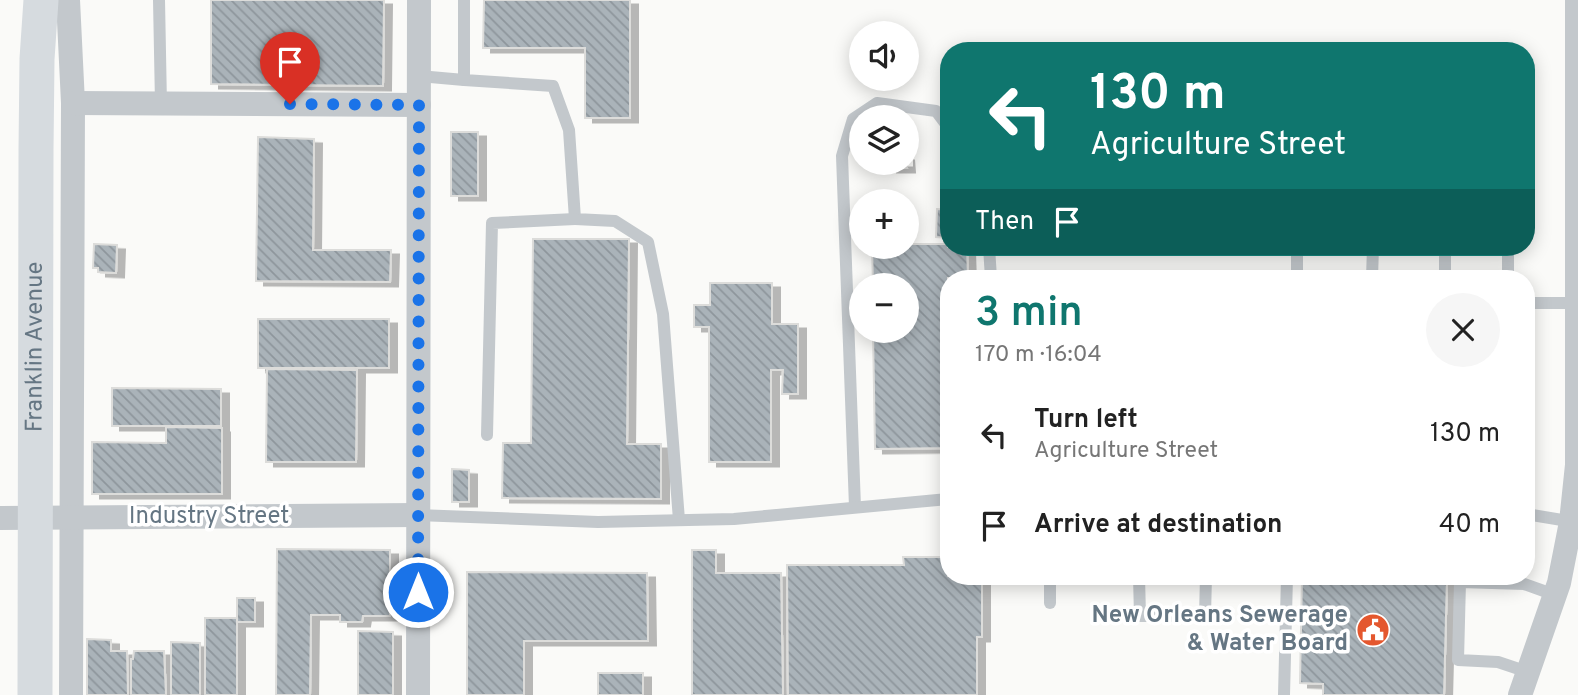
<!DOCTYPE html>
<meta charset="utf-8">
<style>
body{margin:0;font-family:Overpass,sans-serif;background:#f6f6f6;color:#222;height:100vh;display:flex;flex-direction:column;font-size:26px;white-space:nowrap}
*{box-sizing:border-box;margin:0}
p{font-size:23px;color:#767676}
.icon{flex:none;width:38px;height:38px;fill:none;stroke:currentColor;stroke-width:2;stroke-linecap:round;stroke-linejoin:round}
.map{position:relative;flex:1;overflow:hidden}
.panel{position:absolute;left:940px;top:270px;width:595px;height:315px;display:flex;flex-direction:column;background:#fff;border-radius:28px;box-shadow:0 4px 18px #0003}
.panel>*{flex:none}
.hud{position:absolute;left:940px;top:42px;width:595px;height:214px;border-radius:28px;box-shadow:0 4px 18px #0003;background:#0f766e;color:#fff;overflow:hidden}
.fabs{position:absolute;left:849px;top:21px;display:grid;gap:14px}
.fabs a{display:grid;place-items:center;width:70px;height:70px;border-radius:50%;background:#fff;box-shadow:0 4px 18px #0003;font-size:35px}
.pin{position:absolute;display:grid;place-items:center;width:60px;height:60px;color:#fff;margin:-72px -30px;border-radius:50% 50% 50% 0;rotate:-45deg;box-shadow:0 0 7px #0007}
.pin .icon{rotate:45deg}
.me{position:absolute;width:77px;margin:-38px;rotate:0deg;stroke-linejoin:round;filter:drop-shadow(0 0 5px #0008)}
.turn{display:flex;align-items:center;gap:24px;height:147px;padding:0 35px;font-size:32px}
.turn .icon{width:91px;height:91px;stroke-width:2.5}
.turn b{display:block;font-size:49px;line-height:60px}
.then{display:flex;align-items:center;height:66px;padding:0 35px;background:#0003;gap:14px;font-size:26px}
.round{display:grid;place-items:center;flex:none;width:74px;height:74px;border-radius:37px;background:#f6f6f6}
.overview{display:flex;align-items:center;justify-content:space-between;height:119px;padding:0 35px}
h1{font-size:42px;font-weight:600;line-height:52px;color:#0f766e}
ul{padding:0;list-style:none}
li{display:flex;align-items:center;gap:21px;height:91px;padding:0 35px}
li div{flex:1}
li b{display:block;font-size:26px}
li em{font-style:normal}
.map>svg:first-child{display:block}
</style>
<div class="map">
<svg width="1578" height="695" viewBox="0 0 1578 695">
<defs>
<pattern id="building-back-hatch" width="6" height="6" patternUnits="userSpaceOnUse" patternTransform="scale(1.75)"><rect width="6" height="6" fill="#aab3b9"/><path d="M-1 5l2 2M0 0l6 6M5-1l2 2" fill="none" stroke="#8e969c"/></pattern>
<filter id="shadow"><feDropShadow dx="8" dy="4.5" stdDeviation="0" flood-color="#0004"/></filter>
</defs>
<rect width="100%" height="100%" fill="#fafaf8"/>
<g fill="url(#building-back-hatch)" stroke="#dcdcda" stroke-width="2" filter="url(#shadow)">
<path d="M 211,0 L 384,0 L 383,86 L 211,84 Z"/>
<path d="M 484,0 L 630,0 L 630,118 L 585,118 L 585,48 L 483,48 Z"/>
<rect x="451" y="132" width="27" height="64"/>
<path d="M 258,137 L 314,139 L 313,250 L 391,250 L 390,282 L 256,281 Z"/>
<path d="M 906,155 L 907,168 L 889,168 L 889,163 L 906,163 Z"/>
<path d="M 937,209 L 948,210 L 948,238 L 936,237 Z"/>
<path d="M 533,239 L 629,239 L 627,444 L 661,444 L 661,499 L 502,498 L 503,443 L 531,443 Z"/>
<path d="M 94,244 L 117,245 L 116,273 L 98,272 L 98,268 L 93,268 Z"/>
<path d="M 906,244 L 948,244 L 948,247 L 967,247 L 968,278 L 948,278 L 948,448 L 875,449 L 873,331 L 906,331 L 906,285 L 873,285 L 872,247 L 906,247 Z"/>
<path d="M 710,283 L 772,283 L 772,324 L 798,324 L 798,394 L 782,394 L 783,370 L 771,370 L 771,462 L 709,462 L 709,327 L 694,327 L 694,305 L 710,305 Z"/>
<rect x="258" y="319" width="131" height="49"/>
<path d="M 267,369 L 357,370 L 356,462 L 266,462 Z"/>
<path d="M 112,388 L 221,389 L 221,426 L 112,426 Z"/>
<path d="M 166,427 L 222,428 L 222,494 L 92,494 L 92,442 L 166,443 Z"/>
<path d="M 452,469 L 469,470 L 469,502 L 452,502 Z"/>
<path d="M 277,549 L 390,550 L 390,616 L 363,616 L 362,622 L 340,622 L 340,615 L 311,615 L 310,695 L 276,695 Z"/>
<path d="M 692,550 L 716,550 L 716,573 L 781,573 L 783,695 L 692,695 Z"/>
<path d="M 903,557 L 948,557 L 948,576 L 982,576 L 982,637 L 977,637 L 977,695 L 788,695 L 787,565 L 904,565 Z"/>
<path d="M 467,572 L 647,573 L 648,641 L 524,641 L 524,695 L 467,695 Z"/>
<path d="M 1302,576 L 1447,576 L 1444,695 L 1323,695 L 1323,684 L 1300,683 Z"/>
<rect x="237" y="598" width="18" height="24"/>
<rect x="205" y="618" width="32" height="77"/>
<path d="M 358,631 L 393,632 L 393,695 L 358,695 Z"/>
<path d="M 87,639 L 111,640 L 111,651 L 127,651 L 128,695 L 87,695 Z"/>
<path d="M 171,642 L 200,643 L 200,695 L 171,695 Z"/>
<path d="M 134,651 L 164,651 L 166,695 L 131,695 L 131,659 L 133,659 Z"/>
<rect x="598" y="673" width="45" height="22"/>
</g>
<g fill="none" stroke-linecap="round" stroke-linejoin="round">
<g stroke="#c3c8cc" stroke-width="12">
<path d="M 159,0 L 161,104"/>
<path d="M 464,0 L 464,80 L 553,86 L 569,130 L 575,219 L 615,221 L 648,242 L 663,314 L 679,520"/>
<path d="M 419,76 L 464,80"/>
<path d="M 989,247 L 991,278"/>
<path d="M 1508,247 L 1508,278"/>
<path d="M 1297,278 L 1297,247"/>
<path d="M 1372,278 L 1373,247"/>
<path d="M 1445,278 L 1445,247"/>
<path d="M 1526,303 L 1577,303"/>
<path d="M 487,435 L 492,223 L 575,219"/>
<path d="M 855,507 L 842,156 L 853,119 L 877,103 L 936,111 L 948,127"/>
<path d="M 1526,514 L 1574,522"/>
<path d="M 417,515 L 598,522 L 734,519 L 948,499"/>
<path d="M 1050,576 L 1050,603"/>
<path d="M 1139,576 L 1140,616 L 1205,616 L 1206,576"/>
<path d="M 1528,672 L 1498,662 L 1458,660 L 1460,582 L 1524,584 L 1555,595"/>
<path d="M 1284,695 L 1287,576"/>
</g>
<g stroke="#c3c8cc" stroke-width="24">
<path d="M 68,0 L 73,103 L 71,695"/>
<path d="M 73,103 L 419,105"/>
<path d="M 0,518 L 417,515"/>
<path d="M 418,695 L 419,0"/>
<path d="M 1520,695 L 1559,583 L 1571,522 L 1577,465 L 1577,0"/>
</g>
<path stroke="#d6dbdf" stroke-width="35" id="s1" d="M 35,695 L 36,150 L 37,59 L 41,0"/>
</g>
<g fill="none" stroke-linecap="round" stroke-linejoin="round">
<path stroke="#1a73e8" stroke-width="12" stroke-dasharray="0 21.6" d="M 290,104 L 419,105 L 418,592"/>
</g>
<defs>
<symbol id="civic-disc" viewBox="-11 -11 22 22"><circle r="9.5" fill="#e4572e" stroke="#fff"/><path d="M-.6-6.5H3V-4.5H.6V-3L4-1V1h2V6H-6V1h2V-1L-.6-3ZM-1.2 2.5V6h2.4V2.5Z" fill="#fff"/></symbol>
</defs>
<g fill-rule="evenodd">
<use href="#civic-disc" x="1354" y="611" width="38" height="38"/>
</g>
<g text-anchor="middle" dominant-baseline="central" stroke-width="7" stroke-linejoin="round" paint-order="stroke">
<g font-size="24" fill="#657683" stroke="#fff">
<text stroke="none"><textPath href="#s1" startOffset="348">Franklin Avenue</textPath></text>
<text x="209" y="517">Industry Street</text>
</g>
<g font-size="24" font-weight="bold" fill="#657683" stroke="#fff" text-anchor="end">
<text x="1348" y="616">New Orleans Sewerage<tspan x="1348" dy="28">&amp; Water Board</tspan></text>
</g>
</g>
</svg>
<div class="fabs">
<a><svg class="icon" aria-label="sound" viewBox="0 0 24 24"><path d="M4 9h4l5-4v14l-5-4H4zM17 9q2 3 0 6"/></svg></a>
<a><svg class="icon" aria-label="layers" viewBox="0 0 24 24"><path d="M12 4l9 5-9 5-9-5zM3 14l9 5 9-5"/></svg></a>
<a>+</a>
<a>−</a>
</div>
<div class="pin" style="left:290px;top:104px;background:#d93025"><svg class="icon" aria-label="arrive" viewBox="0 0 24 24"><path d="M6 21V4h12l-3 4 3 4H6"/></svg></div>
<svg class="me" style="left:418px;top:592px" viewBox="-20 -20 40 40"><circle r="17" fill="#1a73e8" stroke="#fff" stroke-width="3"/><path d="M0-11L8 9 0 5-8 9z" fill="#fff"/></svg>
<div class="hud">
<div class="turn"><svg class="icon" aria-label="left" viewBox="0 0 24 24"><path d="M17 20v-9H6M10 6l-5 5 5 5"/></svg><div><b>130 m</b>Agriculture Street</div></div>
<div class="then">Then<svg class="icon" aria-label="arrive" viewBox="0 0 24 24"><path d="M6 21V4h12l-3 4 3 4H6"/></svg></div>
</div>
<section class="panel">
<div class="overview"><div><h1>3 min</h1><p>170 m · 16:04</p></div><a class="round"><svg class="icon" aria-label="close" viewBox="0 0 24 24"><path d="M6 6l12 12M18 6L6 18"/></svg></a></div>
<ul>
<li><svg class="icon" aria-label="left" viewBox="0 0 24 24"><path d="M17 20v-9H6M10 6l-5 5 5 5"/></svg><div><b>Turn left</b><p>Agriculture Street</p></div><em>130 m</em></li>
<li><svg class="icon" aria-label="arrive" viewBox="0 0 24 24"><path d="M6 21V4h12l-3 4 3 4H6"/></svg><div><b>Arrive at destination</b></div><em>40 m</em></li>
</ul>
</section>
</div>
